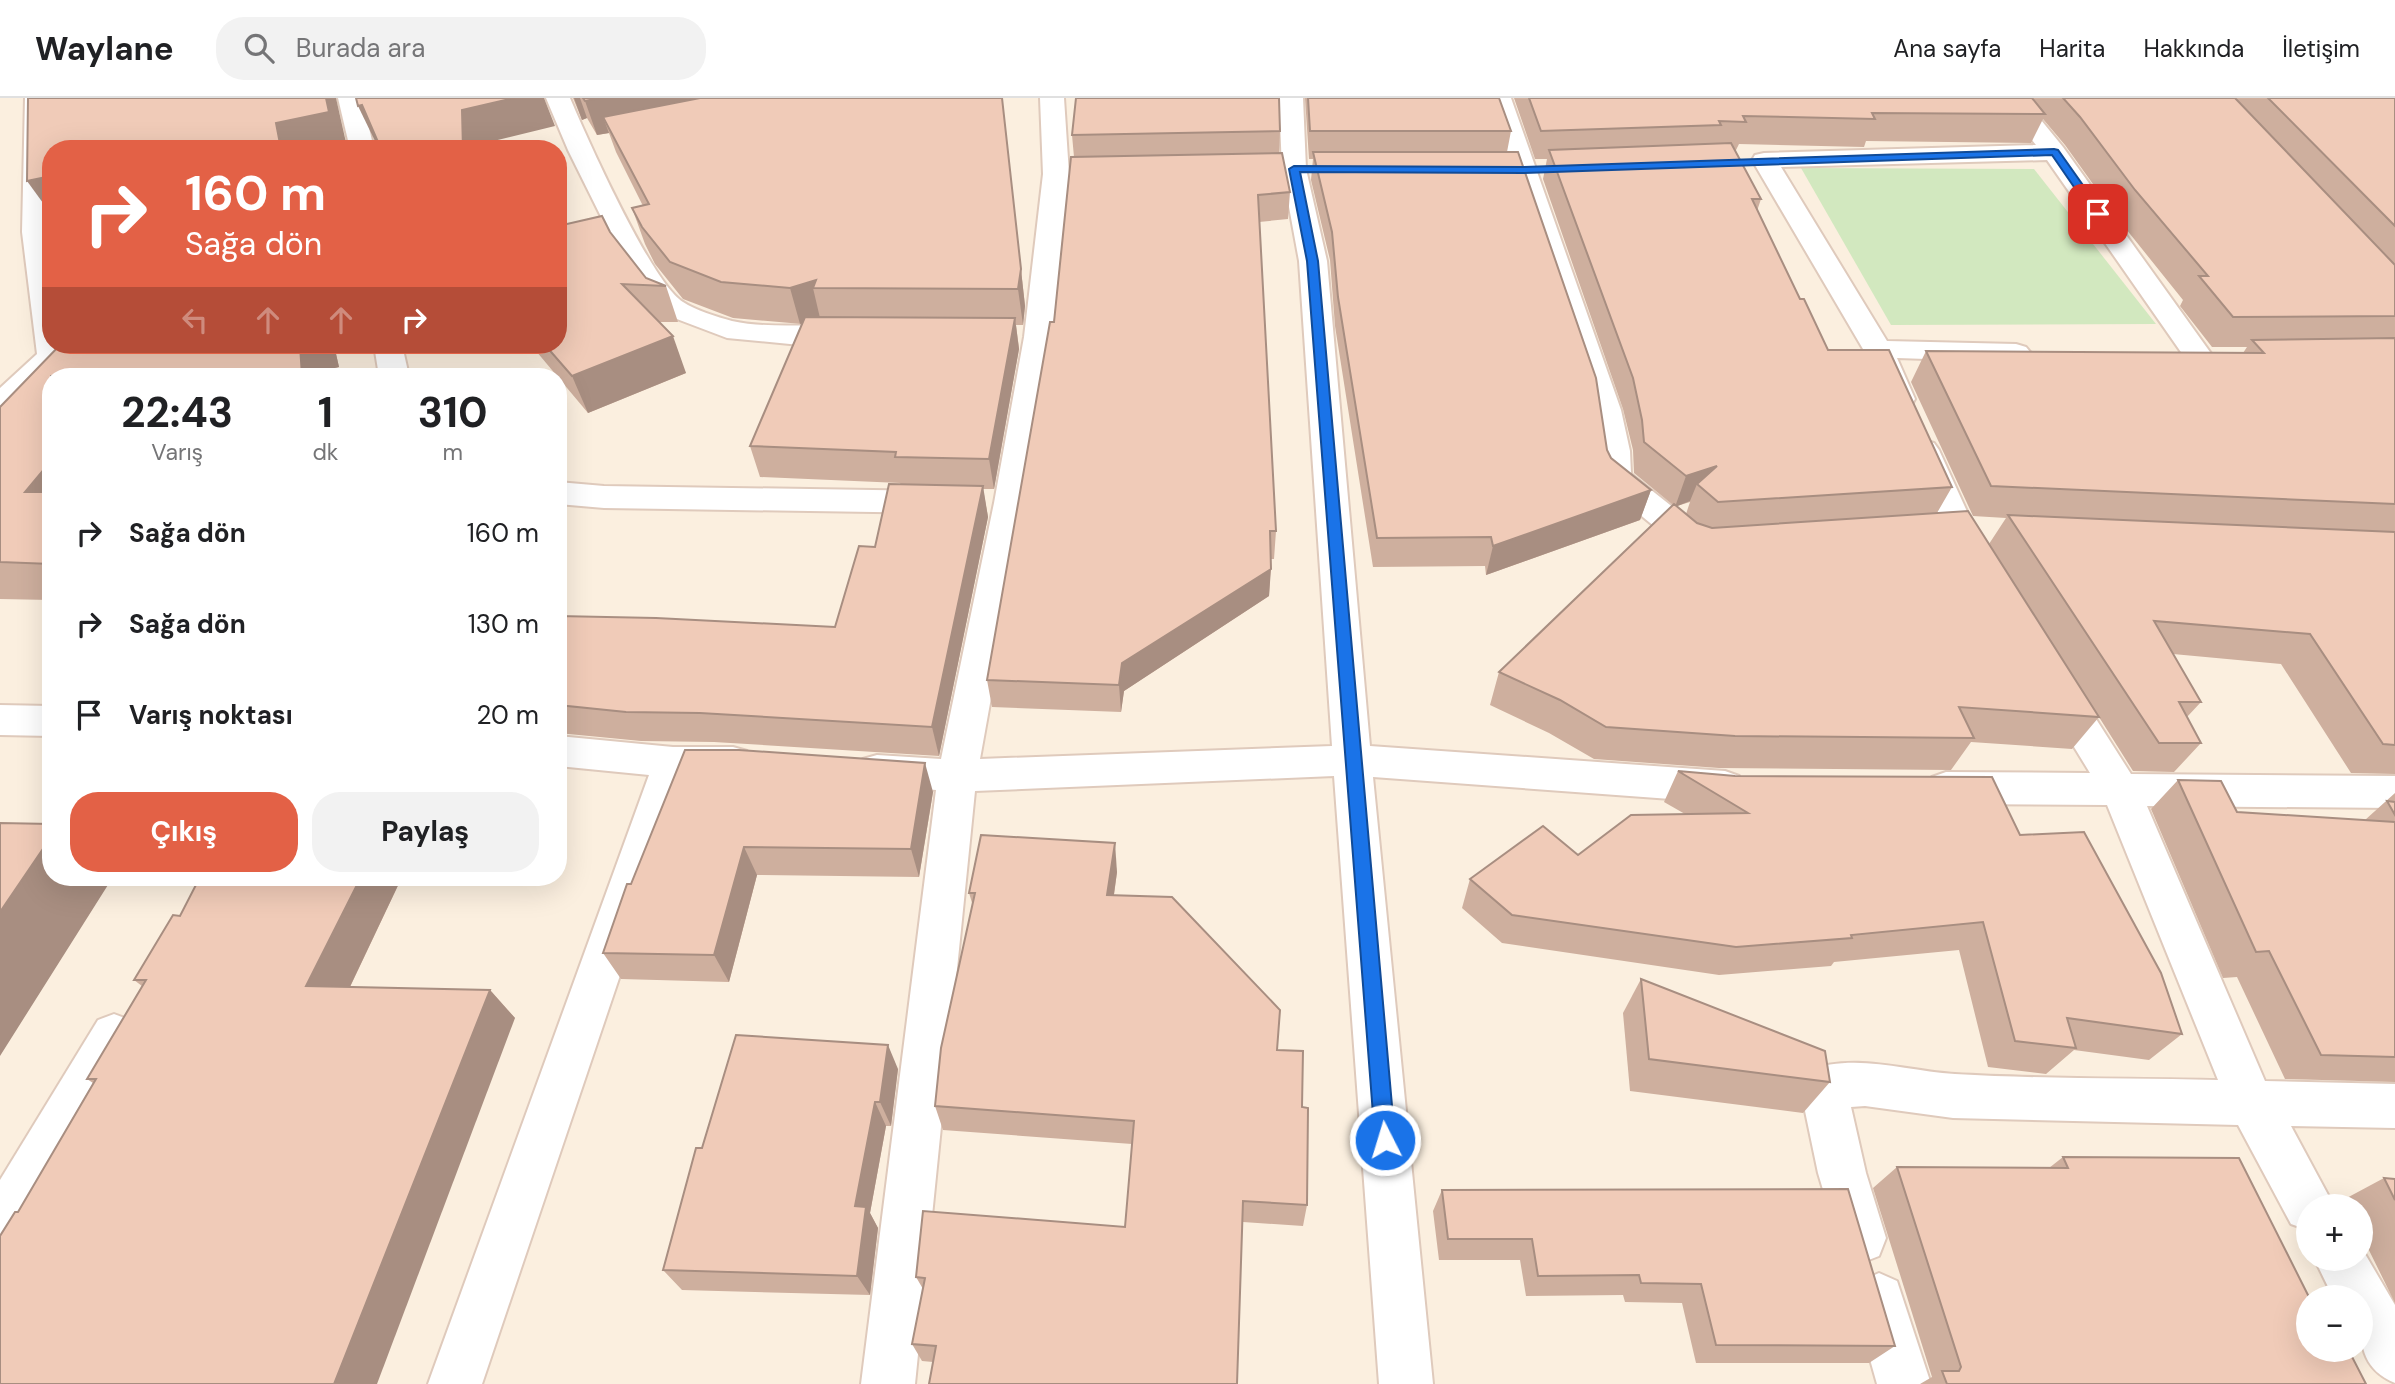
<!DOCTYPE html>
<html lang="tr">
<meta charset="utf-8">
<style>
body{margin:0;font-family:"DM Sans",sans-serif;background:#f2f2f2;color:#202124;height:100vh;display:flex;flex-direction:column;font-size:26px;white-space:nowrap}
*{box-sizing:border-box;margin:0}
p{font-size:23px;color:#757577}
.icon{flex:none;width:38px;height:38px;fill:none;stroke:currentColor;stroke-width:2;stroke-linecap:round;stroke-linejoin:round}
.map{position:relative;flex:1;overflow:hidden}
.sheet{position:absolute;left:42px;top:270px;width:525px;height:518px;display:flex;flex-direction:column;background:#fff;border-radius:28px;box-shadow:0 7px 28px #0002}
.sheet>*{flex:none}
.top-card{position:absolute;left:42px;top:42px;width:525px;height:214px;border-radius:28px;box-shadow:0 7px 28px #0002;background:#e36146;color:#fff;overflow:hidden}
.controls{position:absolute;left:2296px;top:1096px;display:grid;gap:14px}
.controls a{display:grid;place-items:center;width:77px;height:77px;border-radius:50%;background:#fff;box-shadow:0 7px 28px #0002;font-size:35px}
.pin{position:absolute;display:grid;place-items:center;width:60px;height:60px;color:#fff;margin:-30px;border-radius:14px;box-shadow:0 4px 10px #0006}
.me{position:absolute;width:77px;margin:-38px;rotate:355deg;stroke-linejoin:round;filter:drop-shadow(0 0 5px #0008)}
.turn{display:flex;align-items:center;gap:24px;height:147px;padding:0 28px;font-size:32px}
.turn .icon{width:91px;height:91px;stroke-width:2.5}
.turn b{display:block;font-size:49px;line-height:60px}
.lanes{display:flex;align-items:center;height:66px;padding:0 28px;background:#0003;justify-content:center;gap:35px;direction:ltr}
.lanes .off{opacity:.35}
.eta{display:flex;justify-content:space-evenly;align-items:center;height:119px;text-align:center}
.eta b{font-size:42px;font-weight:700;line-height:49px}
.cta{display:flex;gap:14px;margin-top:auto;padding:14px 28px}
.cta a{flex:1;height:80px;border-radius:28px;background:#e36146;color:#fff;font-size:28px;font-weight:700;line-height:80px;text-align:center}
.cta a+a{background:#f2f2f2;color:#202124}
ul{padding:0;list-style:none}
li{display:flex;align-items:center;gap:21px;height:91px;padding:0 28px}
li div{flex:1}
li b{display:block;font-size:26px}
li em{font-style:normal}
header{display:flex;align-items:center;gap:42px;box-sizing:border-box;height:98px;padding:0 35px;background:#fff;border-bottom:2px solid #e0e0e0}
header strong{font-size:33px}
nav{display:flex;gap:38px;margin-inline-start:auto;font-size:24px}
.search{width:490px;height:63px;background:#f2f2f2;display:flex;align-items:center;gap:18px;box-sizing:border-box;padding:0 24px;border-radius:28px;color:#757577;font-size:26px}
.map>svg:first-child{display:block}
</style>
<header>
<strong>Waylane</strong>
<div class="search"><svg class="icon" aria-label="search" viewBox="0 0 24 24"><circle cx="10" cy="10" r="6"/><path d="M15 15l6 6"/></svg>Burada ara</div>
<nav><a>Ana sayfa</a><a>Harita</a><a>Hakkında</a><a>İletişim</a></nav>
</header>
<div class="map">
<svg width="2395" height="1286" viewBox="0 0 2395 1286">
<rect width="100%" height="100%" fill="#fbefdf"/>
<path fill="#d2e8bf" d="M 1801,70 L 2034,71 L 2156,226 L 1891,227 Z"/>
<g fill="none" stroke-linecap="round" stroke-linejoin="round">
<defs>
<g id="street">
<path d="M 25,0 L 49,0 L 51,247 L 65,247 L 67,258 L 11,314 L 0,316 L 0,290 L 37,256 L 22,134 Z"/>
<path d="M 338,0 L 362,0 L 374,51 L 350,51 Z"/>
<path d="M 546,0 L 570,0 C 587,40 651,184 683,204 C 695,212 717,219 732,223 C 773,232 819,223 859,233 L 863,239 L 859,245 L 849,248 L 800,247 L 727,240 L 661,215 L 626,169 L 568,52 Z"/>
<path d="M 1040,0 L 1064,0 L 1069,76 L 1052,239 L 1026,405 L 980,661 L 1332,648 L 1299,163 L 1282,71 L 1279,0 L 1303,0 L 1306,71 L 1327,163 L 1370,648 L 1725,673 L 1739,678 L 1745,689 L 1739,700 L 1725,705 L 1373,679 L 1433,1286 L 1379,1286 L 1334,678 L 975,693 L 915,1286 L 861,1286 L 936,692 L 877,687 L 863,683 L 857,672 L 863,661 L 877,657 L 941,661 L 994,405 L 1024,239 L 1043,76 Z"/>
<path d="M 1487,0 L 1511,0 L 1621,312 L 1630,353 L 1631,376 L 1713,441 L 1718,449 L 1713,457 L 1701,461 L 1689,457 L 1604,387 L 1599,380 L 1598,353 L 1591,312 Z"/>
<path d="M 1999,0 L 2023,0 L 2063,49 L 2215,261 L 2210,267 L 2200,270 L 2190,267 L 2047,62 L 1781,69 L 1887,243 L 2016,246 L 2026,249 L 2031,255 L 2026,261 L 2016,264 L 1897,260 L 1915,301 L 1911,308 L 1900,310 L 1889,308 L 1863,251 L 1752,62 L 1755,57 L 1764,55 L 2036,47 Z"/>
<path d="M 374,247 L 402,247 L 409,278 L 379,278 Z"/>
<path d="M 1923,342 L 1934,345 L 1939,352 L 1975,431 L 1992,458 L 1987,466 L 1975,470 L 1963,466 L 1942,432 L 1907,352 L 1912,345 Z"/>
<path d="M 558,384 L 604,388 L 937,393 L 949,396 L 953,404 L 949,412 L 937,415 L 604,410 L 558,406 Z"/>
<path d="M 2057,576 L 2070,580 L 2131,676 L 2395,678 L 2395,710 L 2147,708 L 2265,983 L 2395,986 L 2395,1030 L 2291,1028 L 2334,1108 L 2308,1108 L 2308,1132 L 2291,1126 L 2238,1027 L 1953,1020 L 1865,1008 L 1851,1009 L 1866,1075 L 1886,1140 L 1879,1158 L 1861,1165 L 1843,1158 L 1818,1075 L 1800,989 L 1806,973 C 1855,954 1905,973 1955,976 C 2042,981 2131,980 2218,982 L 2107,707 L 1946,706 L 1932,701 L 1926,690 L 1932,679 L 1946,674 L 2090,675 L 2038,590 L 2044,580 Z"/>
<path d="M 0,607 L 51,608 L 51,638 L 0,637 Z"/>
<path d="M 558,638 L 673,649 L 733,649 L 747,653 L 752,664 L 747,675 L 733,679 L 687,679 L 482,1286 L 428,1286 L 649,677 L 558,668 Z"/>
<path d="M 114,916 L 130,922 L 137,937 L 130,952 L 18,1147 L 0,1154 L 0,1082 L 98,922 Z"/>
<path d="M 2361,1149 L 2395,1207 L 2395,1285 C 2355,1268 2361,1236 2361,1199 L 2333,1199 L 2314,1160 L 2361,1160 Z"/>
<path d="M 1879,1175 L 1897,1183 L 1931,1286 L 1877,1286 L 1853,1201 L 1861,1183 Z"/>
</g>
</defs>
<use href="#street" stroke="#dfcabc" stroke-width="4"/>
<use href="#street" fill="#fff" fill-rule="evenodd"/>
</g>
<g fill="#ceaf9e" fill-rule="evenodd">
<path d="M 573,0 L 1002,0 L 1025,208 L 1023,227 L 1016,227 L 1019,251 L 994,391 L 983,391 L 988,419 L 939,658 L 714,644 L 641,643 L 558,635 L 558,518 L 835,529 L 875,449 L 901,387 L 900,385 L 760,379 L 750,348 L 802,226 L 733,220 L 683,201 L 655,166 L 645,146 L 632,110 L 643,108 L 616,54 L 609,35 L 597,37 L 587,20 L 582,22 Z"/>
<path d="M 1305,0 L 1499,0 L 1511,33 L 1507,54 L 1607,352 L 1611,360 L 1651,392 L 1640,422 L 1486,477 L 1485,468 L 1373,469 L 1335,228 L 1330,162 L 1311,82 L 1313,61 L 1309,61 Z"/>
<path d="M 1514,0 L 2395,0 L 2395,676 L 2351,675 L 2281,566 L 2173,556 L 2201,604 L 2187,619 L 2201,645 L 2174,674 L 2133,673 L 2099,619 L 2072,651 L 1971,644 L 1951,672 L 1719,670 L 1594,661 L 1549,635 L 1490,607 L 1499,574 L 1673,407 L 1634,375 L 1633,352 L 1623,311 L 1543,81 L 1547,61 L 1535,61 ZM 2043,21 L 2065,47 L 2118,121 L 2183,202 L 2180,208 L 2212,249 L 2247,249 L 2243,255 L 1926,253 L 1911,284 L 1973,418 L 2006,420 L 1989,446 L 1937,415 L 1952,389 L 1828,252 L 1800,201 L 1757,113 L 1761,101 L 1735,52 L 1736,52 L 1739,46 L 1864,49 L 1866,43 L 2031,45 ZM 1690,404 L 1686,416 L 1677,408 Z"/>
<path d="M 1280,33 L 1279,55 L 1290,94 L 1288,121 L 1259,124 L 1276,433 L 1274,461 L 1271,461 L 1269,498 L 1124,593 L 1121,614 L 992,609 L 987,582 L 1054,224 L 1074,59 L 1072,37 Z"/>
<path d="M 610,134 L 646,180 L 666,188 L 678,224 L 659,224 L 686,275 L 588,315 L 531,247 L 558,247 Z"/>
<path d="M 60,247 L 334,247 L 339,269 L 322,273 L 322,278 L 51,278 L 51,502 L 0,501 L 0,309 Z"/>
<path d="M 685,652 L 933,694 L 919,779 L 757,777 L 729,884 L 621,881 L 603,855 Z"/>
<path d="M 1678,673 L 2020,737 L 2182,936 L 2149,962 L 2074,952 L 2046,976 L 1988,969 L 1959,852 L 1834,864 L 1831,868 L 1719,877 L 1502,845 L 1462,810 L 1470,781 L 1578,757 L 1685,716 L 1664,704 Z"/>
<path d="M 2178,682 L 2237,714 L 2365,722 L 2395,695 L 2395,984 L 2285,981 L 2237,879 L 2223,880 L 2151,711 Z"/>
<path d="M 1117,774 L 1114,797 L 1277,952 L 1302,1009 L 1307,1107 L 1303,1128 L 1243,1124 L 933,1264 L 922,1263 L 912,1246 L 923,1191 L 916,1179 L 1125,1129 L 1132,1046 L 943,1032 L 935,1008 L 973,808 L 969,795 Z"/>
<path d="M 200,779 L 402,779 L 350,889 L 490,892 L 515,920 L 18,1114 L 93,985 L 87,981 L 142,888 L 134,882 L 180,818 Z"/>
<path d="M 1641,881 L 1830,984 L 1803,1015 L 1630,993 L 1623,915 Z"/>
<path d="M 898,971 L 891,1028 L 886,1028 L 870,1115 L 878,1130 L 870,1197 L 682,1192 L 663,1172 L 702,1050 Z"/>
<path d="M 2063,1059 L 2308,1199 L 2366,1286 L 1920,1286 L 1932,1279 L 1873,1090 L 1897,1069 L 2049,1070 Z"/>
<path d="M 2384,1080 L 2395,1081 L 2395,1205 L 2361,1136 L 2361,1108 L 2346,1108 L 2343,1102 Z"/>
<path d="M 1442,1092 L 1895,1248 L 1869,1265 L 1696,1265 L 1682,1205 L 1625,1204 L 1623,1197 L 1526,1198 L 1520,1162 L 1439,1162 L 1433,1113 Z"/>
</g>
<g fill="#a88e81">
<path d="M 326,0 L 336,0 L 347,49 L 339,51 L 281,51 L 276,25 Z"/>
<path d="M 514,0 L 544,0 L 555,28 L 477,47 L 477,51 L 463,51 L 462,12 Z"/>
<path d="M 574,0 L 580,0 L 587,20 L 582,22 Z"/>
<path d="M 599,0 L 786,0 L 603,19 L 609,35 L 597,37 L 585,3 Z"/>
<path d="M 1002,0 L 1025,208 L 1023,227 L 1018,191 Z"/>
<path d="M 362,7 L 379,42 L 375,43 L 358,8 Z"/>
<path d="M 51,78 L 51,116 L 27,83 Z"/>
<path d="M 816,182 L 813,190 L 820,220 L 800,226 L 790,190 Z"/>
<path d="M 1015,220 L 1019,251 L 994,391 L 989,361 Z"/>
<path d="M 673,238 L 686,275 L 588,315 L 572,278 Z"/>
<path d="M 300,247 L 334,247 L 339,269 L 322,273 L 322,278 L 302,278 Z"/>
<path d="M 403,247 L 434,247 L 406,253 Z"/>
<path d="M 51,363 L 51,422 L 25,394 Z"/>
<path d="M 1717,368 L 1697,386 L 1690,403 L 1675,409 L 1686,378 Z"/>
<path d="M 983,388 L 988,419 L 939,658 L 932,629 Z"/>
<path d="M 1651,392 L 1640,422 L 1486,477 L 1493,448 Z"/>
<path d="M 1271,471 L 1269,498 L 1124,593 L 1121,614 L 1119,587 L 1122,565 Z"/>
<path d="M 925,665 L 933,694 L 919,779 L 911,751 Z"/>
<path d="M 51,739 L 51,779 L 113,779 L 0,958 L 0,814 Z"/>
<path d="M 1115,745 L 1117,774 L 1110,824 L 1107,797 Z"/>
<path d="M 744,749 L 757,777 L 729,884 L 714,857 Z"/>
<path d="M 361,779 L 402,779 L 337,916 L 306,888 Z"/>
<path d="M 490,892 L 515,920 L 377,1286 L 334,1286 Z"/>
<path d="M 888,947 L 898,971 L 891,1028 L 880,1004 Z"/>
<path d="M 875,1004 L 886,1028 L 870,1115 L 878,1130 L 870,1197 L 857,1178 L 855,1108 Z"/>
</g>
<g fill="#f0cbb8" stroke="#a88e81" stroke-width="2">
<path d="M 28,0 L 326,0 L 329,14 L 276,25 L 281,51 L 51,51 L 51,78 L 27,83 Z"/>
<path d="M 356,0 L 514,0 L 462,12 L 463,51 L 381,51 L 362,7 L 358,8 Z"/>
<path d="M 583,0 L 599,0 L 585,3 Z"/>
<path d="M 700,0 L 1002,0 L 1021,171 L 1018,191 L 813,190 L 816,182 L 790,190 L 721,184 L 670,164 L 642,129 L 632,110 L 649,106 L 603,19 Z"/>
<path d="M 1076,0 L 1279,0 L 1280,33 L 1072,37 Z"/>
<path d="M 1308,0 L 1499,0 L 1511,33 L 1310,33 Z"/>
<path d="M 1529,0 L 2032,0 L 2045,16 L 1872,15 L 1875,21 L 1743,18 L 1746,24 L 1719,23 L 1721,27 L 1541,33 Z"/>
<path d="M 2063,0 L 2235,0 L 2395,167 L 2395,218 L 2233,219 L 2199,178 L 2208,178 L 2135,92 L 2080,19 Z"/>
<path d="M 2268,0 L 2395,0 L 2395,128 Z"/>
<path d="M 1731,45 L 1761,101 L 1752,101 L 1800,201 L 1804,201 L 1828,252 L 1889,252 L 1952,389 L 1718,404 L 1697,386 L 1717,368 L 1686,378 L 1644,344 L 1642,322 L 1633,280 L 1549,52 Z"/>
<path d="M 1313,54 L 1518,54 L 1596,280 L 1607,352 L 1611,360 L 1651,392 L 1493,448 L 1491,439 L 1377,440 L 1338,199 L 1332,134 Z"/>
<path d="M 1282,55 L 1290,94 L 1258,97 L 1276,433 L 1270,433 L 1271,471 L 1122,565 L 1119,587 L 987,582 L 1050,224 L 1054,224 L 1071,59 Z"/>
<path d="M 602,118 L 610,134 L 646,180 L 666,188 L 622,186 L 673,238 L 572,278 L 545,247 L 558,247 L 558,128 Z"/>
<path d="M 805,219 L 1015,220 L 989,361 L 895,359 L 896,354 L 750,348 Z"/>
<path d="M 2395,240 L 2395,406 L 1991,388 L 1926,253 L 2264,255 L 2252,242 Z"/>
<path d="M 60,247 L 300,247 L 302,278 L 51,278 L 51,363 L 25,394 L 51,394 L 51,466 L 0,464 L 0,309 Z"/>
<path d="M 889,386 L 983,388 L 932,629 L 700,615 L 626,614 L 558,607 L 558,518 L 656,520 L 835,529 L 859,448 L 875,449 Z"/>
<path d="M 1674,406 L 1697,425 L 1712,430 L 1968,413 L 2099,619 L 1959,609 L 1974,640 L 1735,638 L 1606,629 L 1560,602 L 1499,574 Z"/>
<path d="M 2008,417 L 2395,434 L 2395,647 L 2383,646 L 2310,536 L 2154,523 L 2201,604 L 2179,604 L 2201,645 L 2159,645 Z"/>
<path d="M 685,652 L 739,652 L 925,665 L 911,751 L 744,749 L 714,857 L 603,855 L 627,786 L 631,786 Z"/>
<path d="M 1678,673 L 1735,678 L 1992,679 L 2020,737 L 2084,734 L 2161,875 L 2182,936 L 2067,920 L 2076,950 L 2015,943 L 1983,824 L 1851,837 L 1852,840 L 1736,849 L 1512,817 L 1470,781 L 1543,728 L 1578,757 L 1631,717 L 1748,715 Z"/>
<path d="M 2178,682 L 2221,683 L 2237,714 L 2395,724 L 2395,959 L 2321,957 L 2269,853 L 2256,854 Z"/>
<path d="M 2387,703 L 2395,704 L 2395,717 Z"/>
<path d="M 0,725 L 51,726 L 51,739 L 0,814 Z"/>
<path d="M 981,737 L 1115,745 L 1107,797 L 1172,799 L 1280,912 L 1277,952 L 1303,953 L 1302,1009 L 1308,1010 L 1307,1107 L 1243,1103 L 1237,1286 L 929,1286 L 936,1248 L 912,1246 L 925,1180 L 916,1179 L 923,1113 L 1125,1129 L 1134,1023 L 935,1008 L 941,950 L 975,795 L 969,795 Z"/>
<path d="M 200,779 L 361,779 L 306,888 L 490,892 L 334,1286 L 0,1286 L 0,1138 L 15,1114 L 18,1114 L 96,981 L 87,981 L 146,882 L 134,882 L 173,817 L 180,818 Z"/>
<path d="M 1641,881 L 1825,953 L 1830,984 L 1649,961 Z"/>
<path d="M 736,937 L 888,947 L 880,1004 L 875,1004 L 855,1108 L 866,1109 L 857,1178 L 663,1172 L 696,1050 L 702,1050 Z"/>
<path d="M 2063,1059 L 2239,1060 L 2309,1199 L 2308,1199 L 2308,1251 L 2348,1251 L 2366,1286 L 1947,1286 L 1942,1273 L 1959,1273 L 1961,1269 L 1897,1069 L 2068,1070 Z"/>
<path d="M 2384,1080 L 2395,1081 L 2395,1102 Z"/>
<path d="M 1848,1091 L 1895,1248 L 1716,1247 L 1701,1186 L 1641,1185 L 1639,1177 L 1538,1178 L 1532,1141 L 1448,1141 L 1442,1092 Z"/>
</g>
<path fill="#1a73e8" stroke="#114b97" stroke-width="2" d="M 2054,51 L 2058,52 L 2102,114 L 2102,118 L 2094,118 L 2052,57 L 1524,75 L 1300,74 L 1318,163 L 1395,1042 L 1392,1049 L 1385,1051 L 1378,1049 L 1375,1042 L 1307,163 L 1289,71 L 1294,68 L 1524,69 Z"/>
</svg>
<div class="controls">
<a>+</a>
<a>−</a>
</div>
<div class="pin" style="left:2098px;top:116px;background:#d93025"><svg class="icon" aria-label="arrive" viewBox="0 0 24 24"><path d="M6 21V4h12l-3 4 3 4H6"/></svg></div>
<svg class="me" style="left:1385px;top:1042px" viewBox="-20 -20 40 40"><circle r="17" fill="#1a73e8" stroke="#fff" stroke-width="3"/><path d="M0-11L8 9 0 5-8 9z" fill="#fff"/></svg>
<div class="top-card">
<div class="turn"><svg class="icon" aria-label="right" viewBox="0 0 24 24"><path d="M7 20v-9h11M14 6l5 5-5 5"/></svg><div><b>160 m</b>Sağa dön</div></div>
<div class="lanes"><svg class="icon off" aria-label="left" viewBox="0 0 24 24"><path d="M17 20v-9H6M10 6l-5 5 5 5"/></svg><svg class="icon off" aria-label="ahead" viewBox="0 0 24 24"><path d="M12 20V5M6 11l6-6 6 6"/></svg><svg class="icon off" aria-label="ahead" viewBox="0 0 24 24"><path d="M12 20V5M6 11l6-6 6 6"/></svg><svg class="icon" aria-label="right" viewBox="0 0 24 24"><path d="M7 20v-9h11M14 6l5 5-5 5"/></svg></div>
</div>
<section class="sheet">
<div class="eta">
<div><b>22:43</b><p>Varış</p></div>
<div><b>1</b><p>dk</p></div>
<div><b>310</b><p>m</p></div>
</div>
<ul>
<li><svg class="icon" aria-label="right" viewBox="0 0 24 24"><path d="M7 20v-9h11M14 6l5 5-5 5"/></svg><div><b>Sağa dön</b></div><em>160 m</em></li>
<li><svg class="icon" aria-label="right" viewBox="0 0 24 24"><path d="M7 20v-9h11M14 6l5 5-5 5"/></svg><div><b>Sağa dön</b></div><em>130 m</em></li>
<li><svg class="icon" aria-label="arrive" viewBox="0 0 24 24"><path d="M6 21V4h12l-3 4 3 4H6"/></svg><div><b>Varış noktası</b></div><em>20 m</em></li>
</ul>
<div class="cta"><a>Çıkış</a><a>Paylaş</a></div>
</section>
</div>
